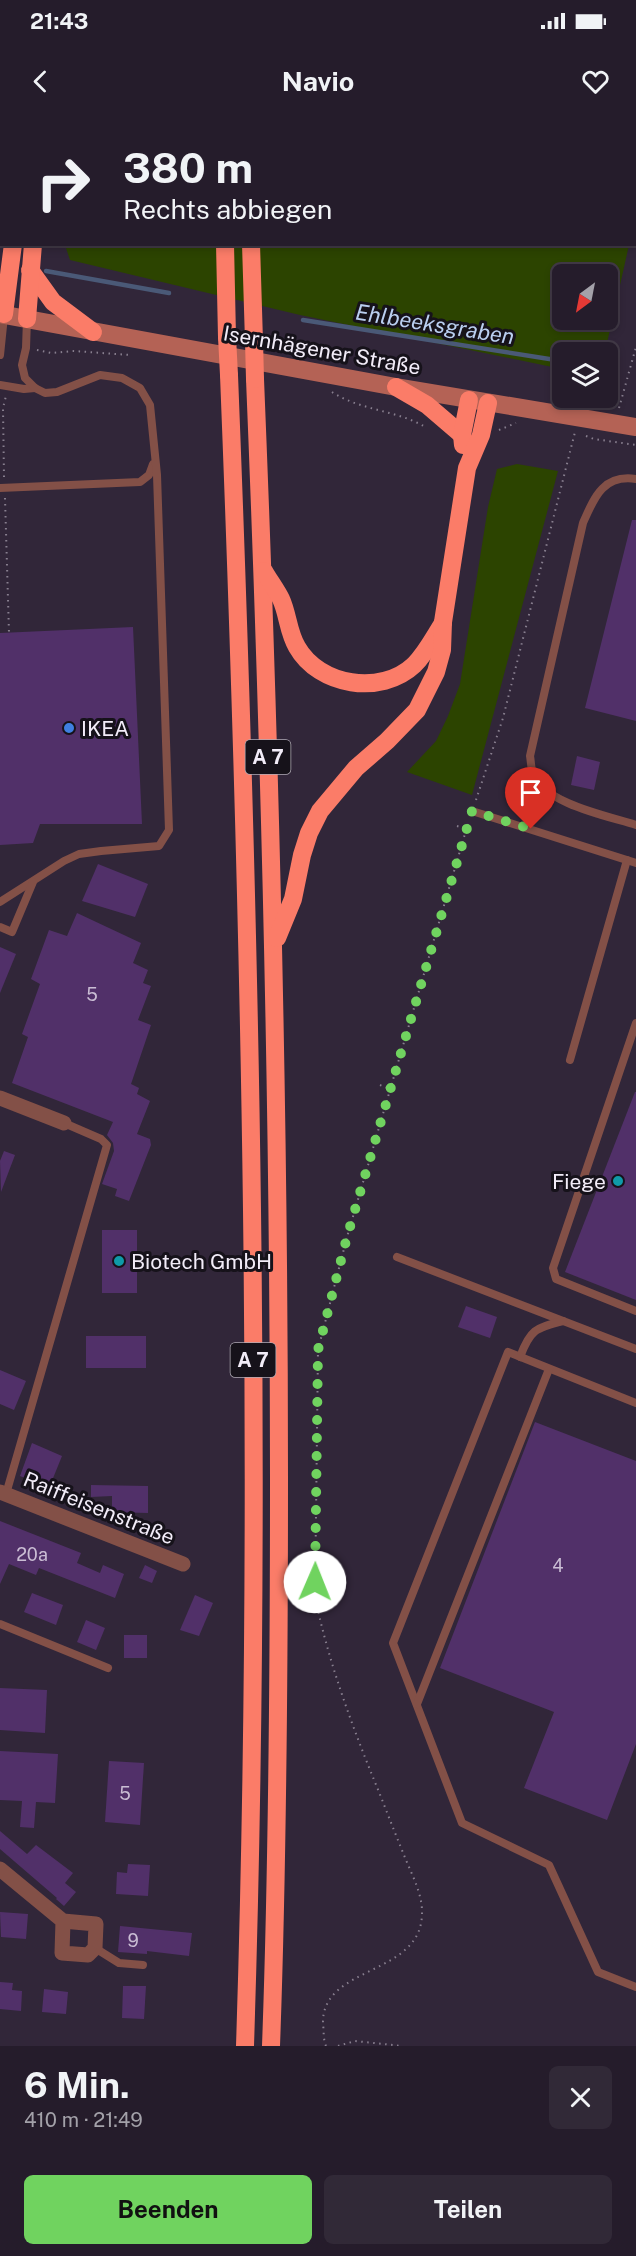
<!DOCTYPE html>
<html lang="de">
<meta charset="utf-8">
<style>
body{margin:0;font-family:"Public Sans",sans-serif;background:#312937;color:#f1f3f6;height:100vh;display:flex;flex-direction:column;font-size:22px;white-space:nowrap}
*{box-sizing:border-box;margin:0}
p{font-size:20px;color:#a3a1a9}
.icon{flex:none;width:33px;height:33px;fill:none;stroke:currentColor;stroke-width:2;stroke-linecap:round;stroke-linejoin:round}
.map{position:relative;height:1926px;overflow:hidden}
.drawer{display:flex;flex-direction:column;background:#251c2b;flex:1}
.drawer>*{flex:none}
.top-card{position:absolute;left:0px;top:0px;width:636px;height:126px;box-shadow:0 3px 9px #0003,0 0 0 2px #423a47;background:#251c2b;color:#f1f3f6;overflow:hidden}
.needle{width:39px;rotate:212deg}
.tools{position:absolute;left:552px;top:144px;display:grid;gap:12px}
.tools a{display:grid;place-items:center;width:66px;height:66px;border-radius:9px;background:#251c2b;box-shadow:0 3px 9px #0003,0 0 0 2px #423a47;font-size:30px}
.pin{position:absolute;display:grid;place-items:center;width:51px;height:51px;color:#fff;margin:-62px -26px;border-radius:50% 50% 50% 0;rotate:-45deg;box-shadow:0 0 6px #0007}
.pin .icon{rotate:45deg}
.me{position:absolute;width:66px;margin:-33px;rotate:1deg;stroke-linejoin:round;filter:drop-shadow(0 0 4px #0008)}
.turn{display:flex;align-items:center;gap:21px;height:126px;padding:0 24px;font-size:27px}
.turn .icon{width:78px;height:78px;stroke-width:2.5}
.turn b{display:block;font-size:42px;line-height:51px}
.round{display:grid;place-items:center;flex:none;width:63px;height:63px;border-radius:9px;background:#312937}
.overview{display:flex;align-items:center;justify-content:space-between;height:102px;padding:0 24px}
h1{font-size:36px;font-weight:700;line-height:45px}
.primary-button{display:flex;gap:12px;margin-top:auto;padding:12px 24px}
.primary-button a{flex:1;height:69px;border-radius:9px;background:#70d35f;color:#111;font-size:24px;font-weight:700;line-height:69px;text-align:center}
.primary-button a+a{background:#312937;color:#f1f3f6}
.status{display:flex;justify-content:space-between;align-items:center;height:42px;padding:0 30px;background:#251c2b;direction:ltr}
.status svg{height:16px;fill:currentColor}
header{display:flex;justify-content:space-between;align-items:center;height:78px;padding:0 24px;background:#251c2b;font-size:27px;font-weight:700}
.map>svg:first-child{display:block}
</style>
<div class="status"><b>21:43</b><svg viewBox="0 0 49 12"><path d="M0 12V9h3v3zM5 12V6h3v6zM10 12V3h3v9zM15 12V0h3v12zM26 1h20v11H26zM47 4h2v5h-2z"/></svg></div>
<header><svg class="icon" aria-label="back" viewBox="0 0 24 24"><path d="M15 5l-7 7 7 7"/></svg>Navio<svg class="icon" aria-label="heart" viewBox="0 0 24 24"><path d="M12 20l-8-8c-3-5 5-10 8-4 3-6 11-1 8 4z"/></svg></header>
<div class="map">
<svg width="636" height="1926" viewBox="0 0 636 1926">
<rect width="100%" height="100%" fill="#312639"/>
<g fill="#2c4400" fill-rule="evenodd">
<path d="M 0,0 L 355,0 L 2,2 L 1,84 Z"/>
<path d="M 65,125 L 629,125 L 605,232 L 562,232 L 562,249 L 300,195 L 70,140 ZM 562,154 L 608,154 L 608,200 L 562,200 Z"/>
<path d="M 517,344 L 558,351 L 472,675 L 407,652 L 436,621 L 448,596 L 460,564 L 488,387 L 497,349 Z"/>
</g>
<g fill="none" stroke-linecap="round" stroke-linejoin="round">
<g stroke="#4a5977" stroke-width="4.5">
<path d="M 46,151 L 169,173"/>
<path d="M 303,200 L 562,241"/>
</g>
</g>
<g fill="#513069">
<path d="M 632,400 L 636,400 L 636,601 L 585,588 Z"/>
<path d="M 133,507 L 142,704 L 40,704 L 33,723 L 0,725 L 0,513 Z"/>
<path d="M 577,636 L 600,642 L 594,670 L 571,665 Z"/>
<path d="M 98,744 L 148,764 L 135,797 L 82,781 Z"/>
<path d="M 77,793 L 141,823 L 133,843 L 148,850 L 143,863 L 151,866 L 138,900 L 151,905 L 131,964 L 139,968 L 137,974 L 150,981 L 137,1014 L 150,1019 L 151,1025 L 129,1081 L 115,1076 L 117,1069 L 102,1064 L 114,1031 L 113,1023 L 107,1015 L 113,1002 L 12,963 L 28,917 L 22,914 L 40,864 L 31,859 L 49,810 L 67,816 Z"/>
<path d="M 0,827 L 16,834 L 0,873 Z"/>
<path d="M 635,972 L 636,972 L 636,1180 L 565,1152 Z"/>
<path d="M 4,1031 L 15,1035 L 1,1072 L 0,1041 Z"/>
<rect x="102" y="1110" width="35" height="63"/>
<path d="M 466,1186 L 497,1197 L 490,1218 L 458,1207 Z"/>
<rect x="86" y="1216" width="60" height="32"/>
<path d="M 0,1250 L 26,1261 L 14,1290 L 0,1284 Z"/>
<path d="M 535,1302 L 636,1341 L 636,1624 L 607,1700 L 524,1668 L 554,1592 L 440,1548 Z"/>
<path d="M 32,1323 L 62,1336 L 49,1368 L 20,1356 Z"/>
<path d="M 91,1365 L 148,1366 L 148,1393 L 112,1392 L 112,1376 L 91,1377 Z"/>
<path d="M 0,1401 L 81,1433 L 77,1443 L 100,1453 L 103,1445 L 124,1454 L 115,1478 L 39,1448 L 36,1455 L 9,1444 L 0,1464 Z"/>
<path d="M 145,1445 L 157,1451 L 152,1463 L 139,1458 Z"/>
<path d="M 32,1473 L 63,1485 L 56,1505 L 24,1492 Z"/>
<path d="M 195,1475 L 213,1483 L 199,1516 L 180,1510 Z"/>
<path d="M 86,1500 L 105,1508 L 96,1530 L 77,1522 Z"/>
<rect x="124" y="1515" width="23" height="23"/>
<path d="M 0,1568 L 47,1570 L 45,1613 L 0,1610 Z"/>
<path d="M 0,1631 L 58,1634 L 55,1683 L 36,1682 L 34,1708 L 20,1707 L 22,1681 L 0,1680 Z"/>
<path d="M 109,1641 L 144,1643 L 140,1705 L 105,1702 Z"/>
<path d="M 0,1711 L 27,1734 L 36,1725 L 73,1753 L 65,1763 L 76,1772 L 64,1786 L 56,1779 L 57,1778 L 0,1729 Z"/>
<path d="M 128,1744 L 150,1745 L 148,1776 L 116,1774 L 117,1752 L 127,1753 Z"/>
<path d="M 0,1792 L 28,1794 L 26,1819 L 1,1817 Z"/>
<path d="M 120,1806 L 192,1813 L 189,1836 L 147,1831 L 147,1834 L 118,1832 Z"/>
<path d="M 0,1862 L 13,1863 L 12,1870 L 22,1871 L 21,1891 L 0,1889 Z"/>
<path d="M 123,1866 L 146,1866 L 144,1899 L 122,1898 Z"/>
<path d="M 44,1869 L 68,1872 L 66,1894 L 42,1892 Z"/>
</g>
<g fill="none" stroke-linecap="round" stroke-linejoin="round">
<g stroke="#887f8f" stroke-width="2" stroke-dasharray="1.5 4.5" stroke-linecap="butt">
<path d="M 37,230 L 51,233 L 74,231 L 130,235"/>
<path d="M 332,272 C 361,291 398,290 427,308"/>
<path d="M 619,288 L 636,227"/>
<path d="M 499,310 L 516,303"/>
<path d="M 586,316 L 594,319 L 636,325"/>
<path d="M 4,357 L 3,288 L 6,276"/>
<path d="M 5,378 L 9,513"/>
<path d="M 476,680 L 503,598 L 575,312"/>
<path d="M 457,706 L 467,709"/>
<path d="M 380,965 L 390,969"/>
<path d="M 326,1926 C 323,1919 324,1911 323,1904 C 321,1844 423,1857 422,1792 C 422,1774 413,1757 406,1740 C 397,1718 388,1695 379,1672 C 353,1609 329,1544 315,1477 L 318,1230 L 347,1117 L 469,700"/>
<path d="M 338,1926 L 355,1921 L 402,1926"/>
</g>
<g stroke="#835047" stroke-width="8">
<path d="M 0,235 L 4,196"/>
<path d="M 0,265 L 24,269 L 35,268"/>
<path d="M 636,359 C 603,354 594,378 583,403 L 530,636 C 531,641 531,649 533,654 C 545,684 608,696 636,705"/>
<path d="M 0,368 L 140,362 L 149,355 L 153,344"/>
<path d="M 472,691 L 636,743"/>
<path d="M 0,782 L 64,741 L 79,734 L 101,731 L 159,726 L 169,710 L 157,355 L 150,285 L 140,268 L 122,258 L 100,255 L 57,272 L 45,273 L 35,268 L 25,258 L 22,245 L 26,228 L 27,199"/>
<path d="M 0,807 L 12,812 L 33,762"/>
<path d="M 636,903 L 553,1148 L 556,1159 L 636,1191"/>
<path d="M 570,940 L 627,740"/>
<path d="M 397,1137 L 636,1229"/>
<path d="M 520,1237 C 530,1210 535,1208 563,1201"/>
<path d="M 636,1283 L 508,1232 L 393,1523 L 462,1703 L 549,1745 L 598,1852 L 636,1867"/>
<path d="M 6,1374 L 107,1025 L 101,1019 L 64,1003"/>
<path d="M 0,1504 L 108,1548"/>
<path d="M 417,1584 L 549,1249"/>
<path d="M 95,1828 L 119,1843 L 143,1845"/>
</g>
<g stroke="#835047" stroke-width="15">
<path d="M 0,978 L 64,1003"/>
<path d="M 0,1372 L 183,1444"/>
<path d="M 0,1749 L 63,1801 L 96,1804 L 95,1828 L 88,1835 L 62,1833 L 63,1801"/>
</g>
<path stroke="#b46255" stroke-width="18" d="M 0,194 L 396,267 L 636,307"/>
<g stroke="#fb7c68" stroke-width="18">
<path d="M 207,0 L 208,2"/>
<path d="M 247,0 L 247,2"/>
<path d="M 29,2 L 29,0"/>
<path d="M 47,2 L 47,0"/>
<path d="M 225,124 L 227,217"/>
<path d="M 251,124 L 254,221"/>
<path d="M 30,150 L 53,182 L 93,212"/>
<path d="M 4,194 L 13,124"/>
<path d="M 27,199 L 33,124"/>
<path d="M 229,255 C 251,811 263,1369 245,1926"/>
<path d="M 255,259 C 270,625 279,990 279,1356 C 279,1546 278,1736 271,1926"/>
<path d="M 396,267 L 427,285 L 462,315"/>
<path d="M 463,325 L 462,315 L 469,280"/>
<path d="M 264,451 C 269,460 276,469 281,479 C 288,494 288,512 297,527 C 319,566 381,576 414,545 C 426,533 434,517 443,503"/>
<path d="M 277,818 L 293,779 L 302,735 L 309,713 L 320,691 L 356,648 L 387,621 L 417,590 L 436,552 L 442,530 L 443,502 L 467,348 L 481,315 L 488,283"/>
</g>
<g stroke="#fb7c68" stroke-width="18">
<path d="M 227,217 L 229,255"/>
<path d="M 254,221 L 255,259"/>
</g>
</g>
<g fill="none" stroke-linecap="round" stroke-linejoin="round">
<path stroke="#70d35f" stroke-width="10" stroke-dasharray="0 18" d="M 315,1462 L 318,1230 L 347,1117 L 472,691 L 531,709"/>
</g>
<circle fill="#3f7fe0" stroke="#16121a" stroke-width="2" cx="69" cy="608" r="6"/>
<g fill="#0f9aa8" stroke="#16121a" stroke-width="2">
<circle cx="618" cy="1061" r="6"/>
<circle cx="119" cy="1141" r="6"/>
</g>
<g text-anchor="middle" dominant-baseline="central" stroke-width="6" stroke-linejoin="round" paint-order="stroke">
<g font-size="18" fill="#cabdd4">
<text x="92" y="874">5</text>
<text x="32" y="1434">20a</text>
<text x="558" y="1445">4</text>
<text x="125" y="1673">5</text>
<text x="133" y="1820">9</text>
</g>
<g fill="#16121a" stroke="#b0abb5" stroke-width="1.5">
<rect x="245.5" y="620" width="45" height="34" rx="4.5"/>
<rect x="230.5" y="1223" width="45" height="34" rx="4.5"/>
</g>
<g font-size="20" font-weight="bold" fill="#f2ecf8">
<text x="268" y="637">A 7</text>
<text x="253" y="1240">A 7</text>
</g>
<g font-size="21" fill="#f2ecf8" stroke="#16121a">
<text transform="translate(322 230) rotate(10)">Isernhägener Straße</text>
<text transform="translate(99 1388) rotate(22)">Raiffeisenstraße</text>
</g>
<g font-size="21" fill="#f2ecf8" stroke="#16121a" text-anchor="start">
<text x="81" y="608">IKEA</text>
<text x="606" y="1061" text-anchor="end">Fiege</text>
<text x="131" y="1141">Biotech GmbH</text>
</g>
<g font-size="22" font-style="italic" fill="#bacff0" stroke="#16121a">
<text transform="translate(435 204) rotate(9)">Ehlbeeksgraben</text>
</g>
</g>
</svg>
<div class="tools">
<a><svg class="needle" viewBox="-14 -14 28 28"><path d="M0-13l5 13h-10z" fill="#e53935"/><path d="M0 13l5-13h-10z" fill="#a3a1a9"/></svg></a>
<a><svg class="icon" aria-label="layers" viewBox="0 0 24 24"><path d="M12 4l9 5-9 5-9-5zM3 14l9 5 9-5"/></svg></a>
</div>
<div class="pin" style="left:531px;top:709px;background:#d93025"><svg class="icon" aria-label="arrive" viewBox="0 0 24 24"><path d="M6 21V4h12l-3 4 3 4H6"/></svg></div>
<svg class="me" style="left:315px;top:1462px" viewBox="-20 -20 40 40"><circle r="19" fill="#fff"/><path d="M0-13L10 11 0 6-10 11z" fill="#70d35f"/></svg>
<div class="top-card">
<div class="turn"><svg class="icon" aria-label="right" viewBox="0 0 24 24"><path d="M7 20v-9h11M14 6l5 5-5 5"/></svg><div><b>380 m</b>Rechts abbiegen</div></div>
</div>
</div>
<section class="drawer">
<div class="overview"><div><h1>6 Min.</h1><p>410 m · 21:49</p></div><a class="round"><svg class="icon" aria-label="close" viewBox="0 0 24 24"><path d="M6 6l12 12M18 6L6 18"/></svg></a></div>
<div class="primary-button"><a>Beenden</a><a>Teilen</a></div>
</section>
